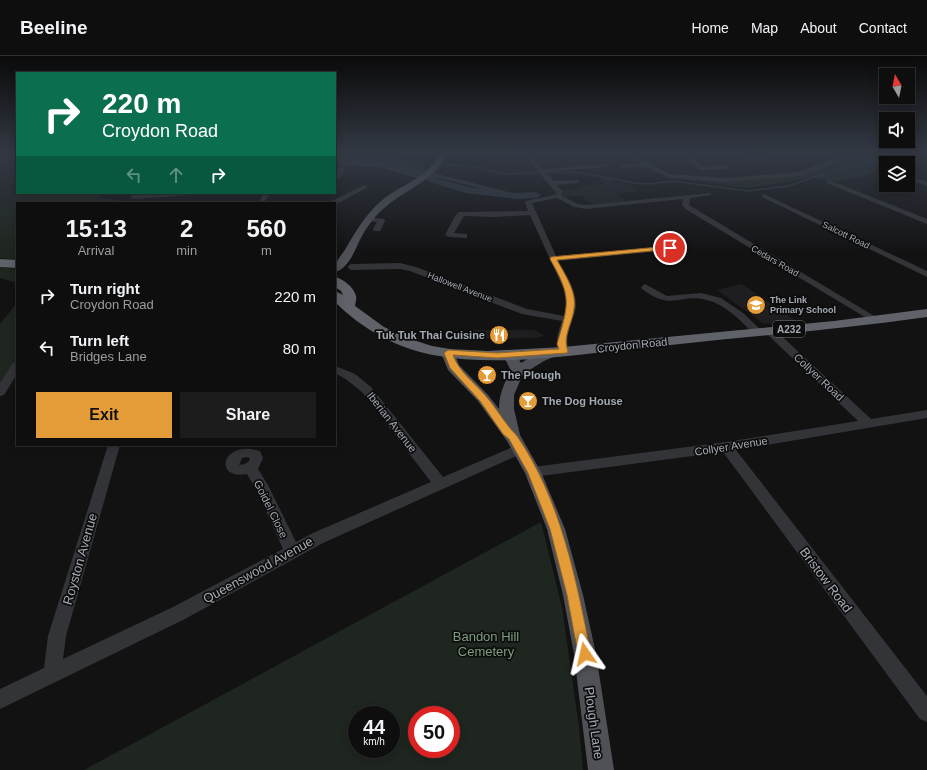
<!DOCTYPE html>
<style>
body{margin:0;font-family:Arial,sans-serif;background:#1c1c1c;color:#f1f3f6;height:100vh;display:flex;flex-direction:column;font-size:15px;white-space:nowrap}
*{box-sizing:border-box;margin:0}
p{font-size:13px;color:#9b9c9e}
.icon{flex:none;width:22px;height:22px;fill:none;stroke:currentColor;stroke-width:2;stroke-linecap:round;stroke-linejoin:round}
.map{position:relative;flex:1;overflow:hidden}
.drawer{position:absolute;left:16px;top:146px;width:320px;height:244px;display:flex;flex-direction:column;background:#0e0e0e;border-radius:0px;box-shadow:0 2px 10px #0003,0 0 0 1px #2e2e2e}
.drawer>*{flex:none}
.hud{position:absolute;left:16px;top:16px;width:320px;height:122px;border-radius:0px;box-shadow:0 2px 10px #0003,0 0 0 1px #2e2e2e;background:#0b6e4f;color:#fff;overflow:hidden}
.needle{width:26px;rotate:350deg}
.buttons{position:absolute;left:879px;top:12px;display:grid;gap:8px}
.buttons a{display:grid;place-items:center;width:36px;height:36px;border-radius:0px;background:#0e0e0e;box-shadow:0 2px 10px #0003,0 0 0 1px #2e2e2e;font-size:20px}
.speed{position:absolute;left:348px;top:650px;display:flex;gap:8px;font-size:20px;font-weight:700;text-align:center}
.speed>*{display:grid;place-content:center;width:52px;height:52px;border-radius:50%;background:#0e0e0e;box-shadow:0 2px 10px #0003,0 0 0 1px #2e2e2e;line-height:1}
.speed small{font-size:10px;font-weight:400}
.speed .limit{border:6px solid #d22;background:#fff;color:#111}
.pin{position:absolute;display:grid;place-items:center;width:34px;height:34px;color:#fff;margin:-17px;border:2px solid #fff;border-radius:50%;box-shadow:0 1px 4px #0007}
.me{position:absolute;width:44px;margin:-22px;rotate:349deg;stroke-linejoin:round;filter:drop-shadow(0 0 3px #0008)}
.turn{display:flex;align-items:center;gap:14px;height:84px;padding:0 20px;font-size:18px}
.turn .icon{width:52px;height:52px;stroke-width:2.5}
.turn b{display:block;font-size:28px;line-height:34px}
.lanes{display:flex;align-items:center;height:38px;padding:0 20px;background:#0003;justify-content:center;gap:20px;direction:ltr}
.lanes .off{opacity:.35}
.eta{display:flex;justify-content:space-evenly;align-items:center;height:68px;text-align:center}
.eta b{font-size:24px;font-weight:700;line-height:28px}
.primary-button{display:flex;gap:8px;margin-top:auto;padding:8px 20px}
.primary-button a{flex:1;height:46px;border-radius:0px;background:#e49c39;color:#111;font-size:16px;font-weight:700;line-height:46px;text-align:center}
.primary-button a+a{background:#1c1c1c;color:#f1f3f6}
ul{padding:0;list-style:none}
li{display:flex;align-items:center;gap:12px;height:52px;padding:0 20px}
li div{flex:1}
li b{display:block;font-size:15px}
li em{font-style:normal}
header{display:flex;align-items:center;gap:24px;box-sizing:border-box;height:56px;padding:0 20px;background:#0e0e0e;border-bottom:1px solid #2e2e2e}
header strong{font-size:19px}
nav{display:flex;gap:22px;margin-inline-start:auto;font-size:14px}
.map>svg:first-child{display:block}
</style>
<header>
<strong>Beeline</strong>
<nav><a>Home</a><a>Map</a><a>About</a><a>Contact</a></nav>
</header>
<div class="map">
<svg width="927" height="714" viewBox="0 0 927 714">
<rect width="100%" height="100%" fill="#121213"/>
<g fill="#1e1e20">
<path d="M 17,99 L 17,137 L 103,137 L 100,140 L 0,146 L 0,100 Z"/>
<path d="M 609,122 L 617,128 L 622,127 L 631,129 L 637,136 L 616,137 L 626,145 L 593,148 L 586,144 L 583,140 L 564,141 L 560,135 L 579,133 L 577,130 L 604,128 L 600,123 Z"/>
<path d="M 742,228 L 796,265 L 764,268 L 717,234 Z"/>
<path d="M 472,274 L 534,274 L 544,279 L 541,281 L 532,282 L 472,283 Z"/>
</g>
<g fill="#1e261f" fill-rule="evenodd">
<path d="M 335,97 L 369,97 L 370,100 L 386,100 L 386,102 L 382,103 L 422,107 L 421,109 L 427,112 L 423,116 L 379,104 L 335,104 Z"/>
<path d="M 856,97 L 888,97 L 895,102 L 906,97 L 918,97 L 892,107 L 886,107 L 886,108 L 874,111 L 882,114 L 860,121 L 833,126 L 811,121 L 786,126 L 746,132 L 689,124 L 665,122 L 666,121 L 712,124 L 785,121 Z"/>
<path d="M 19,137 L 103,137 L 99,142 L 118,144 L 115,147 L 17,147 L 17,204 L 0,202 L 0,146 L 11,145 Z"/>
<path d="M 0,211 L 17,213 L 17,227 L 0,222 Z"/>
<path d="M 17,247 L 17,302 L 0,328 L 0,268 Z"/>
<path d="M 541,466 L 562,551 L 579,671 L 583,714 L 84,714 ZM 357,659 L 391,659 L 391,693 L 357,693 ZM 417,659 L 451,659 L 451,693 L 417,693 Z"/>
</g>
<g fill="none" stroke-linecap="round" stroke-linejoin="round">
<g stroke="#2c353b" stroke-width="1.5">
<path d="M 357,104 L 382,102 L 422,106"/>
<path d="M 442,108 L 483,112 L 501,118 L 576,116 L 635,127 L 649,128 L 673,125 L 748,135 L 788,130 L 844,111 L 872,105 L 890,98"/>
</g>
<path fill="#2c353b" fill-rule="evenodd" d="M 335,101 L 382,103 L 423,115 L 440,123 L 468,131 L 516,137 L 536,136 L 541,139 L 536,142 L 516,143 L 466,137 L 433,127 L 417,119 L 381,109 L 335,107 Z"/>
<g fill="#333438" fill-rule="evenodd">
<path d="M 474,97 L 522,97 L 519,99 L 443,102 L 440,100 L 443,98 Z"/>
<path d="M 523,97 L 529,97 L 543,113 L 607,108 L 608,109 L 605,111 L 546,116 L 554,125 L 579,124 L 579,126 L 577,127 L 557,129 L 562,135 L 562,140 L 578,148 L 586,149 L 711,137 L 711,139 L 690,142 L 689,149 L 881,264 L 879,266 L 873,266 L 687,154 L 682,149 L 683,143 L 586,153 L 574,151 L 557,142 L 532,147 L 556,200 L 670,190 L 674,192 L 670,194 L 558,205 C 566,218 576,233 576,249 C 575,265 563,278 569,295 L 564,298 L 560,297 C 554,287 558,276 562,265 L 522,258 L 410,215 L 400,213 L 351,214 L 347,211 L 351,208 L 400,207 L 416,211 L 527,253 L 564,260 L 566,248 L 564,234 L 530,159 L 494,161 L 464,160 L 454,177 L 467,178 L 467,182 L 449,181 L 445,179 L 455,160 L 459,156 L 528,155 L 525,146 L 526,145 L 557,138 Z"/>
<path d="M 589,97 L 595,97 L 600,102 L 595,103 Z"/>
<path d="M 622,97 L 629,97 L 670,118 L 725,122 L 799,116 L 849,97 L 857,97 L 820,113 L 800,120 L 725,126 L 669,122 L 647,111 L 621,112 L 621,110 L 623,109 L 641,108 Z"/>
<path d="M 681,97 L 687,97 L 703,111 L 726,109 L 729,111 L 726,113 L 700,114 Z"/>
<path d="M 726,97 L 751,100 L 775,97 L 777,99 C 766,106 737,104 726,97 Z"/>
<path d="M 335,105 L 381,107 L 425,122 L 420,123 L 380,111 L 346,109 L 341,121 L 335,124 L 335,120 L 340,109 L 335,109 Z"/>
<path d="M 877,110 L 886,111 L 886,115 L 877,112 Z"/>
<path d="M 430,116 L 505,135 L 506,136 L 503,138 L 428,119 L 427,118 Z"/>
<path d="M 908,119 L 927,126 L 927,130 L 908,123 Z"/>
<path d="M 829,124 L 927,163 L 927,168 L 827,127 L 826,126 Z"/>
<path d="M 364,129 L 367,131 L 366,132 L 341,146 L 335,148 L 328,147 Z"/>
<path d="M 163,137 L 196,137 L 193,139 L 133,143 L 130,141 L 133,139 Z"/>
<path d="M 264,137 L 270,137 L 264,147 L 258,147 Z"/>
<path d="M 764,138 L 927,215 L 927,221 L 762,141 L 761,140 Z"/>
<path d="M 366,161 L 384,163 L 385,165 L 380,175 L 374,175 L 373,173 L 377,166 L 366,165 Z"/>
<path d="M 645,228 L 667,240 L 701,237 L 721,242 L 743,257 L 763,276 L 762,278 L 754,278 C 741,265 726,249 707,244 C 679,237 672,256 642,233 L 641,231 Z"/>
<path d="M 770,272 L 774,273 L 871,363 L 927,354 L 927,362 L 736,394 L 927,640 L 927,666 L 920,663 L 723,396 L 533,421 L 528,420 L 526,416 L 528,412 L 533,411 L 726,386 L 858,365 L 766,277 L 765,275 Z"/>
<path d="M 17,306 L 17,318 L 4,339 L 0,340 L 0,327 L 13,307 Z"/>
<path d="M 335,310 L 355,318 L 371,331 L 443,421 L 515,390 L 520,388 L 525,390 L 526,393 L 525,396 L 323,487 L 185,563 L 0,653 L 0,633 L 44,612 L 48,580 L 108,389 L 120,389 L 66,580 L 63,603 L 173,551 L 283,493 L 257,435 L 247,418 C 213,425 221,383 260,395 L 263,402 L 258,413 L 268,429 L 296,486 L 313,477 L 431,426 L 363,337 L 347,324 L 335,317 ZM 246,401 L 250,402 L 249,405 L 245,408 L 239,409 L 242,402 Z"/>
</g>
<g fill="#4f5157" fill-rule="evenodd">
<path d="M 440,97 L 447,97 C 434,128 398,135 376,160 C 371,166 366,172 362,180 C 356,191 349,213 335,216 C 335,204 340,202 346,192 C 356,175 366,158 381,145 C 401,128 429,122 440,97 Z"/>
<path d="M 553,292 L 558,293 L 560,296 L 558,299 L 544,305 L 523,318 L 514,339 L 514,353 L 520,379 L 541,416 L 565,473 L 583,539 L 596,598 L 614,714 L 588,714 L 574,598 L 563,539 L 547,473 L 525,417 L 507,385 L 478,345 L 448,314 L 441,297 L 443,294 L 453,294 L 459,309 L 488,339 L 499,353 C 499,339 504,327 511,315 L 503,299 L 505,296 L 515,296 L 521,307 L 534,299 Z"/>
</g>
<g fill="#5f6369" fill-rule="evenodd">
<path d="M 0,203 L 17,204 L 17,212 L 0,211 Z"/>
<path d="M 335,221 C 343,223 354,231 356,240 C 357,243 355,247 355,250 L 384,271 L 410,283 L 432,290 L 450,293 L 488,295 L 563,291 L 834,265 L 927,253 L 927,261 C 845,273 763,279 680,288 C 652,291 624,294 595,297 C 541,303 487,309 433,299 C 396,292 362,273 335,246 L 335,235 L 343,239 L 341,235 L 335,231 Z"/>
</g>
</g>
<linearGradient id="sky" x2="0" y2="1"><stop stop-color="#0a0a0a"/><stop offset="0.49" stop-color="#333944"/><stop offset="1" stop-color="#333944" stop-opacity="0"/></linearGradient>
<rect width="927" height="197" fill="url(#sky)"/>
<path fill="#e49c39" stroke="#946525" d="M 670,190 L 672,190 L 672,193 L 557,204 C 565,219 577,236 574,253 C 572,268 562,281 568,295 L 567,297 L 497,302 L 453,299 C 459,316 474,326 485,339 C 494,349 501,361 509,371 C 511,374 515,377 517,380 C 561,444 576,523 591,598 L 589,603 L 585,605 L 580,603 L 578,598 L 567,539 L 550,473 L 528,417 L 509,383 L 503,378 L 480,345 L 450,312 L 444,297 L 448,294 L 497,297 L 559,293 L 557,288 C 569,247 572,241 550,203 L 551,201 Z"/>
<defs>
<symbol id="school-disc" viewBox="-11 -11 22 22"><circle r="9.5" fill="#e49c39" stroke="#0d0d0e"/><path d="M0-5L7-2L0 1L-7-2ZM-4 1L0 2.5L4 1V4Q0 6-4 4Z" fill="#fff"/></symbol>
<symbol id="restaurant-disc" viewBox="-11 -11 22 22"><circle r="9.5" fill="#e49c39" stroke="#0d0d0e"/><path d="M-5-6h1v4h1v-4h1v4h1v-4h1v5L-1.5 .5V6h-2V.5L-5-1ZM5-6V6H3V1.5H1.5Q1.5-4 5-6Z" fill="#fff"/></symbol>
<symbol id="bar-disc" viewBox="-11 -11 22 22"><circle r="9.5" fill="#e49c39" stroke="#0d0d0e"/><path d="M-6-5H6L.8 .8V4.5H3.5V6h-7V4.5H-.8V.8Z" fill="#fff"/></symbol>
</defs>
<g fill-rule="evenodd">
<use href="#school-disc" x="745" y="238" width="22" height="22"/>
<use href="#restaurant-disc" x="488" y="268" width="22" height="22"/>
<use href="#bar-disc" x="476" y="308" width="22" height="22"/>
<use href="#bar-disc" x="517" y="334" width="22" height="22"/>
</g>
<g text-anchor="middle" dominant-baseline="central" stroke-width="3.5" stroke-linejoin="round" paint-order="stroke">
<g font-size="9" fill="#a4aab3" stroke="#0d0d0e">
<text transform="translate(846 179) rotate(26)">Salcott Road</text>
<text transform="translate(775 205) rotate(30)">Cedars Road</text>
<text transform="translate(460 231) rotate(21)">Hallowell Avenue</text>
</g>
<g font-size="9" font-weight="bold" fill="#a4aab3" stroke="#0d0d0e" text-anchor="start">
<text x="770" y="244">The Link<tspan x="770" dy="10">Primary School</tspan></text>
</g>
<rect fill="#0d0d0e" stroke="#777b82" stroke-width="1" x="773" y="265" width="32" height="16" rx="3"/>
<g font-size="10" font-weight="bold" fill="#a4aab3">
<text x="789" y="273">A232</text>
</g>
<g font-size="11" font-weight="bold" fill="#a4aab3" stroke="#0d0d0e" text-anchor="start">
<text x="485" y="279" text-anchor="end">Tuk Tuk Thai Cuisine</text>
<text x="501" y="319">The Plough</text>
<text x="542" y="345">The Dog House</text>
</g>
<g font-size="11" fill="#a4aab3" stroke="#0d0d0e">
<text transform="translate(632 289) rotate(-6)">Croydon Road</text>
<text transform="translate(819 321) rotate(43)">Collyer Road</text>
<text transform="translate(392 366) rotate(52)">Iberian Avenue</text>
<text transform="translate(731 390) rotate(-9)">Collyer Avenue</text>
<text transform="translate(271 453) rotate(64)">Goidel Close</text>
</g>
<g font-size="13" fill="#a4aab3" stroke="#0d0d0e">
<text transform="translate(80 503) rotate(-74)">Royston Avenue</text>
<text transform="translate(258 514) rotate(-29)">Queenswood Avenue</text>
<text transform="translate(826 524) rotate(53)">Bristow Road</text>
<text transform="translate(594 667) rotate(82)">Plough Lane</text>
</g>
<g font-size="13" fill="#7d9d7c" stroke="#0d0d0e">
<text x="486" y="580">Bandon Hill<tspan x="486" dy="15">Cemetery</tspan></text>
</g>
</g>
</svg>
<div class="buttons">
<a><svg class="needle" viewBox="-14 -14 28 28"><path d="M0-13l5 13h-10z" fill="#e53935"/><path d="M0 13l5-13h-10z" fill="#9b9c9e"/></svg></a>
<a><svg class="icon" aria-label="sound" viewBox="0 0 24 24"><path d="M4 9h4l5-4v14l-5-4H4zM17 9q2 3 0 6"/></svg></a>
<a><svg class="icon" aria-label="layers" viewBox="0 0 24 24"><path d="M12 4l9 5-9 5-9-5zM3 14l9 5 9-5"/></svg></a>
</div>
<div class="speed"><div>44<small>km/h</small></div><div class="limit">50</div></div>
<div class="pin" style="left:670px;top:192px;background:#d93025"><svg class="icon" aria-label="arrive" viewBox="0 0 24 24"><path d="M6 21V4h12l-3 4 3 4H6"/></svg></div>
<svg class="me" style="left:585px;top:598px" viewBox="-20 -20 40 40"><path d="M0-17L14 15 0 8-14 15z" fill="#e49c39" stroke="#fff" stroke-width="4"/></svg>
<div class="hud">
<div class="turn"><svg class="icon" aria-label="right" viewBox="0 0 24 24"><path d="M7 20v-9h11M14 6l5 5-5 5"/></svg><div><b>220 m</b>Croydon Road</div></div>
<div class="lanes"><svg class="icon off" aria-label="left" viewBox="0 0 24 24"><path d="M17 20v-9H6M10 6l-5 5 5 5"/></svg><svg class="icon off" aria-label="ahead" viewBox="0 0 24 24"><path d="M12 20V5M6 11l6-6 6 6"/></svg><svg class="icon" aria-label="right" viewBox="0 0 24 24"><path d="M7 20v-9h11M14 6l5 5-5 5"/></svg></div>
</div>
<section class="drawer">
<div class="eta">
<div><b>15:13</b><p>Arrival</p></div>
<div><b>2</b><p>min</p></div>
<div><b>560</b><p>m</p></div>
</div>
<ul>
<li><svg class="icon" aria-label="right" viewBox="0 0 24 24"><path d="M7 20v-9h11M14 6l5 5-5 5"/></svg><div><b>Turn right</b><p>Croydon Road</p></div><em>220 m</em></li>
<li><svg class="icon" aria-label="left" viewBox="0 0 24 24"><path d="M17 20v-9H6M10 6l-5 5 5 5"/></svg><div><b>Turn left</b><p>Bridges Lane</p></div><em>80 m</em></li>
</ul>
<div class="primary-button"><a>Exit</a><a>Share</a></div>
</section>
</div>
